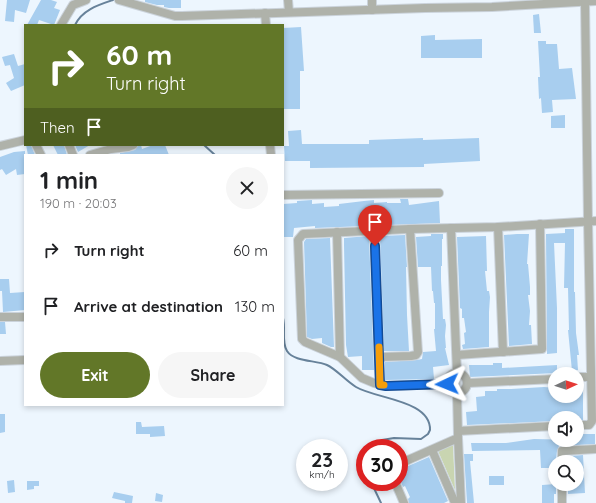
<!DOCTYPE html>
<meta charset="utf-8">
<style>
body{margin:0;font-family:Quicksand,sans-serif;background:#f6f6f6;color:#202124;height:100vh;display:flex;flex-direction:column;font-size:15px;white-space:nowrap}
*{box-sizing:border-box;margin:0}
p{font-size:13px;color:#757577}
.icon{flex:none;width:22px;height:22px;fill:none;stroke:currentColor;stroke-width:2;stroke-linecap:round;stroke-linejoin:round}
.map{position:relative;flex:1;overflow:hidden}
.sheet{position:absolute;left:24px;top:154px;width:260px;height:252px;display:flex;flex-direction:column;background:#fff;border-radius:0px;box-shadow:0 2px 6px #0003}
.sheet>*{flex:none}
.top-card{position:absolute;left:24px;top:24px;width:260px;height:122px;border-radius:0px;box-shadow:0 2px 6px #0003;background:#627728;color:#fff;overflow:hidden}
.needle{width:26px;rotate:86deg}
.fabs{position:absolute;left:548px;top:367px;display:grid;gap:8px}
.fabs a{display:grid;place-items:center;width:36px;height:36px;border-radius:50%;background:#fff;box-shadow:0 2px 6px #0003;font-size:20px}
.speed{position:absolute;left:296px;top:439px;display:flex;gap:8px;font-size:20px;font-weight:700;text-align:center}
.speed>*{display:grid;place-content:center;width:52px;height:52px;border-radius:50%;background:#fff;box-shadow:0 2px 6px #0003;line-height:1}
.speed small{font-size:10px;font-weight:400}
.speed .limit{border:6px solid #d22;background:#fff;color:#111}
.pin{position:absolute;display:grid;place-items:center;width:34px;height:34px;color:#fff;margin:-41px -17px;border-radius:50% 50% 50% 0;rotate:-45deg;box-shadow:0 0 4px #0007}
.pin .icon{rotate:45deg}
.me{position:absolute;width:44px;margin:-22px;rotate:268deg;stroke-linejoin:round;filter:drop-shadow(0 0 3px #0008)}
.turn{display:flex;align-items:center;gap:14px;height:84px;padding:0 16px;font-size:18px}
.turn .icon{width:52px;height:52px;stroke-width:2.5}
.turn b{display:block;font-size:28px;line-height:34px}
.then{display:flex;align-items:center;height:38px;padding:0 16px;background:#0003;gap:8px;font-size:15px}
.round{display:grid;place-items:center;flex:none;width:42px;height:42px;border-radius:21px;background:#f6f6f6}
.summary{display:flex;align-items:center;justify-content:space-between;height:68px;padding:0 16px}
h1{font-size:24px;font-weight:700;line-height:30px}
.primary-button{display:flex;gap:8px;margin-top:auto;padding:8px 16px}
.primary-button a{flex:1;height:46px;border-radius:24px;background:#627728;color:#fff;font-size:16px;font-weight:700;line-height:46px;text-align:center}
.primary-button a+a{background:#f6f6f6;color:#202124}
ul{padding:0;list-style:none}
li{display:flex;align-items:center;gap:12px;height:56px;padding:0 16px}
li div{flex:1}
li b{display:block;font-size:15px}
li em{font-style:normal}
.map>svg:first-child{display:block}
</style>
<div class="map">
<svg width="596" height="503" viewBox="0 0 596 503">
<rect width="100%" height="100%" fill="#edf6fe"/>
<path fill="#c9d5b1" d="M 453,445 L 455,490 L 438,451 Z"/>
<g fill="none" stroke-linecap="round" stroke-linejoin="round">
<g stroke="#67829a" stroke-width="2">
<path d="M 75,25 C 82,10 98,5 113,0"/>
<path d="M 204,145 L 215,155"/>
<path d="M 283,318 C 286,329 281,342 287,351 C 294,362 316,360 327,365 C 336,369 346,381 356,387 C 376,399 431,400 430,430 L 428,434 L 421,439 L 394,438 L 382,440 L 375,448"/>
<path d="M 371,482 L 381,503"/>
</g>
</g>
<g fill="#a8ceef">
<path d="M 7,0 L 30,0 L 26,13 L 15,10 L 14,22 L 5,21 Z"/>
<path d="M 41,0 L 51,0 L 57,2 L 54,8 L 60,10 L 54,25 L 39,20 L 37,25 L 27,25 Z"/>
<path d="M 145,0 L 181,0 L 181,8 L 169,8 L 164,7 L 164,5 L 157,5 L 145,2 Z"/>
<path d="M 539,14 L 541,33 L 534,33 L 533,15 Z"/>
<path d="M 301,27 L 304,71 L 300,71 L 300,109 L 283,109 L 283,28 Z"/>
<path d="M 435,35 L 435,40 L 482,39 L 482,58 L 421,58 L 421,36 Z"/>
<path d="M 538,41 L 546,41 L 546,44 L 557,44 L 559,69 L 572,68 L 576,99 L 552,100 L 553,112 L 542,113 L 541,98 L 539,99 L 538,77 L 540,77 Z"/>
<path d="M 14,54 L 18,66 L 25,64 L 25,85 L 11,91 L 6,83 L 14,78 L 10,65 L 5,66 L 2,57 Z"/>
<path d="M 565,115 L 565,128 L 551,128 L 551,116 Z"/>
<path d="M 301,130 L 302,144 L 369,144 L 369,140 L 423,138 L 423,140 L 479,138 L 480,161 L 424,164 L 424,167 L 310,168 L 310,161 L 285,161 L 284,146 L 289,146 L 288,131 Z"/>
<path d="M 26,145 L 31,145 L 35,155 L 28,155 Z"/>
<path d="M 53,145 L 64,145 L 67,155 L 58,155 Z"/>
<path d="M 75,145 L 90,145 L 78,152 Z"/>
<path d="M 138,145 L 141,145 L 142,149 L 153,145 L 165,145 L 169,155 L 120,155 L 120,153 L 135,150 Z"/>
<path d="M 25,151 L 25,174 L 17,175 L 16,169 L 6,175 L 2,169 L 0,170 L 0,157 L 14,152 Z"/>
<path d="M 400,199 L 408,199 L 409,205 L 439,201 L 440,223 L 315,228 L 315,226 L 294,228 L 293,237 L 283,237 L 283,204 L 297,203 L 297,201 L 312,200 L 312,204 L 324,203 L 324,207 L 339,206 L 339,204 L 364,201 L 374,200 L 374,203 L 387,202 L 387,203 L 401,203 Z"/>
<path d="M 565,229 L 574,229 L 574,292 L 575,292 L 576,333 L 579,355 L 577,355 L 578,370 L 572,371 L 568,330 L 569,330 L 568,288 L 564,288 L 565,243 L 554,243 L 557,308 L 557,353 L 547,354 L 547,352 L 546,234 L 565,233 Z"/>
<path d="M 431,234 L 443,234 L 443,239 L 442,239 L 442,266 L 441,266 L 441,280 L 443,319 L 445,319 L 446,325 L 445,336 L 446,348 L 445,348 L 449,365 L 433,367 L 434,379 L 385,380 L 385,362 L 417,360 L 422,359 L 423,352 L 436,351 L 434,329 L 435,329 L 435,303 L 434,303 L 433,291 L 432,291 L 431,267 L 418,267 L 416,237 L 431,236 Z"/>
<path d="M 517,234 L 529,234 L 527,264 L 528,264 L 530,287 L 530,295 L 528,295 L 530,311 L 529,325 L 531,325 L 532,344 L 509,346 L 504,235 Z"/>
<path d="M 405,235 L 407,267 L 406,267 L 407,315 L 409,351 L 384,351 L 380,236 Z"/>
<path d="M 369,236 L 374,370 L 362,370 L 362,356 L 348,357 L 346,345 L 344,245 L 344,238 Z"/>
<path d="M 486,236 L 487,271 L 485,271 L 487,291 L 489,291 L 490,297 L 489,312 L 489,347 L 463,349 L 462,345 L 465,344 L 464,333 L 466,332 L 464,318 L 462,318 L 462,309 L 460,308 L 457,237 Z"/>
<path d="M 330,238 L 334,347 L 331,347 L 322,343 L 322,338 L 312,339 L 307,337 L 304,242 L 306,239 Z"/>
<path d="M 0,279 L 9,279 L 10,293 L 25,292 L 25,310 L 3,312 L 2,291 L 0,291 Z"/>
<path d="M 0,322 L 5,322 L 6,334 L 0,334 Z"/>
<path d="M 493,363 L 502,363 L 502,368 L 557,365 L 557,373 L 470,377 L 469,365 L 493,365 Z"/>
<path d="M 577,384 L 583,384 L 583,420 L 577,420 L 577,418 L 555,418 L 555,421 L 467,425 L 466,412 L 477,411 L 476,397 L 485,396 L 485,391 L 497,391 L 497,389 L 511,389 L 544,387 L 555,388 L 555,396 L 577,397 Z"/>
<path d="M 0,414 L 5,414 L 5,432 L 0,433 Z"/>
<path d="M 136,422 L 141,422 L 142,427 L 164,426 L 165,436 L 150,437 L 150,434 L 136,434 Z"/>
<path d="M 582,433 L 583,434 L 595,434 L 595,444 L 559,446 L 557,451 L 555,468 L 541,468 L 540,450 L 472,451 L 471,443 L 506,443 L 534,439 L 577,440 L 577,434 Z"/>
<path d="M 464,454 L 473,454 L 473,461 L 470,461 L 474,503 L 467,503 Z"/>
<path d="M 583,455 L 585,493 L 568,494 L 568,484 L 577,484 L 577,462 L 570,462 L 570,456 Z"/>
<path d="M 429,457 L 448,501 L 444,503 L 409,503 L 408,499 L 410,497 L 405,486 L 403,487 L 399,478 L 399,470 Z"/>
<rect x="489" y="476" width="15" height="9"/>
<path d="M 14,480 L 15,492 L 8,493 L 7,481 Z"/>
<path d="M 27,481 L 39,481 L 39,486 L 34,486 L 34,489 L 27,490 Z"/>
<path d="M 556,484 L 556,494 L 554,494 L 554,503 L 542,503 L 542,485 Z"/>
<path d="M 114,492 L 133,496 L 132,503 L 125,503 L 125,501 L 112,498 Z"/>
<path d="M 156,493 L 163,495 L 162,502 L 155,501 Z"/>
</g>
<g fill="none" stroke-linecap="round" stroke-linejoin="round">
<defs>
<g id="minor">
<path d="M 119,0 L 175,16 L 182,16 L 425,8 L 492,7 L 596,1"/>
<path d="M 288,0 L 289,12"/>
<path d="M 372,0 L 372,10"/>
<path d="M 265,13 L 266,25"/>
<path d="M 61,25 L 73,5 L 86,0"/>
<path d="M 36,145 L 41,155"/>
<path d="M 69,145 L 73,155"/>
<path d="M 270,145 L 271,155"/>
<path d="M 0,146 L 25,140"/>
<path d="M 90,155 L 111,149 L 128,147 L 133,145"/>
<path d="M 283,195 L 439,193"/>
<path d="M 498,227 L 503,352"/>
<path d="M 451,228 L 457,373"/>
<path d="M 374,230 L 380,385"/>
<path d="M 337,232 L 340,357"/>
<path d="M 0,317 L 25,317"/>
<path d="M 457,355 L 542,349 L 540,224"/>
<path d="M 379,357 L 411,356 L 416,355 L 418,352 L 410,229"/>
<path d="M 0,361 L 25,360"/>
<circle cx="457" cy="383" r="10"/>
<path d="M 577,377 L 591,377"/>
<path d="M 468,383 L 555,379"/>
<path d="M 447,384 L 386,386 L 374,383 L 362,378 L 340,357 L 305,342 L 302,339 L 298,240 L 303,234 L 410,229 L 498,227 L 596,221"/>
<path d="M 457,394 L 458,435"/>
<path d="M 577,425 L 589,425 L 592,421 L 588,221 L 585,2"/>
<path d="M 458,431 L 555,426"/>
<path d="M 432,450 L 455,503"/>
<path d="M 562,462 L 562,451 L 596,449"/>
<path d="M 399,464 L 458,438 L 461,503"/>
<path d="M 395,482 L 404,503"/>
<path d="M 562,484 L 562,503"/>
</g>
</defs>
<use href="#minor" stroke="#cbd3db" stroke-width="10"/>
<use href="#minor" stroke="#afb2aa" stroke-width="8"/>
</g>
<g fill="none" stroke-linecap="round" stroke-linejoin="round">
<defs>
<path id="route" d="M 375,246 L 380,385 L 386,386 L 447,384"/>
</defs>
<use href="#route" stroke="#114b97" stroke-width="10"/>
<use href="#route" stroke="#1a73e8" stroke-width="7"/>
<path stroke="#f59e0b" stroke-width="7" d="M 379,347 L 380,385 L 384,385"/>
</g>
</svg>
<div class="fabs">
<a><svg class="needle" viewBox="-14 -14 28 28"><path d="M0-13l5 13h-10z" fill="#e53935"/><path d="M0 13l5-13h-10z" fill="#757577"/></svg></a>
<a><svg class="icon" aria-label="sound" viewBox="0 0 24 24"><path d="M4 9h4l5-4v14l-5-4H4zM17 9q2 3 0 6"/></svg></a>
<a><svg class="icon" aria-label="search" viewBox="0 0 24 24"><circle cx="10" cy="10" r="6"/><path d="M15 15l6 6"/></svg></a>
</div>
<div class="speed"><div>23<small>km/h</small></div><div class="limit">30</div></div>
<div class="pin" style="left:375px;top:246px;background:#d93025"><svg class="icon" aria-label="arrive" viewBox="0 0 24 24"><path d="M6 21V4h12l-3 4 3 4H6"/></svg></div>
<svg class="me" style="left:447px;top:384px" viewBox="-20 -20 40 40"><path d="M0-17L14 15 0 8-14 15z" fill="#1a73e8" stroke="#fff" stroke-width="4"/></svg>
<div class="top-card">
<div class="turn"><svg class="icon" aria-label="right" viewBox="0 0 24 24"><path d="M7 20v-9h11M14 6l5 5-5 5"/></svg><div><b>60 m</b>Turn right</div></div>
<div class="then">Then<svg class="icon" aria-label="arrive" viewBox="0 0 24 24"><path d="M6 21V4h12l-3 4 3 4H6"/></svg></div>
</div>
<section class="sheet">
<div class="summary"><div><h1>1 min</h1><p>190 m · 20:03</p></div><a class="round"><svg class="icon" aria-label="close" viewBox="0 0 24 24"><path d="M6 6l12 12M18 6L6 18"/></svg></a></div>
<ul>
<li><svg class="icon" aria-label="right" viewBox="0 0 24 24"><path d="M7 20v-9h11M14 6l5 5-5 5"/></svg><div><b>Turn right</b></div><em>60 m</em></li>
<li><svg class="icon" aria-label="arrive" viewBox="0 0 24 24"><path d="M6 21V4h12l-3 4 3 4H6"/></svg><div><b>Arrive at destination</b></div><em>130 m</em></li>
</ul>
<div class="primary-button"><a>Exit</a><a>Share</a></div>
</section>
</div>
